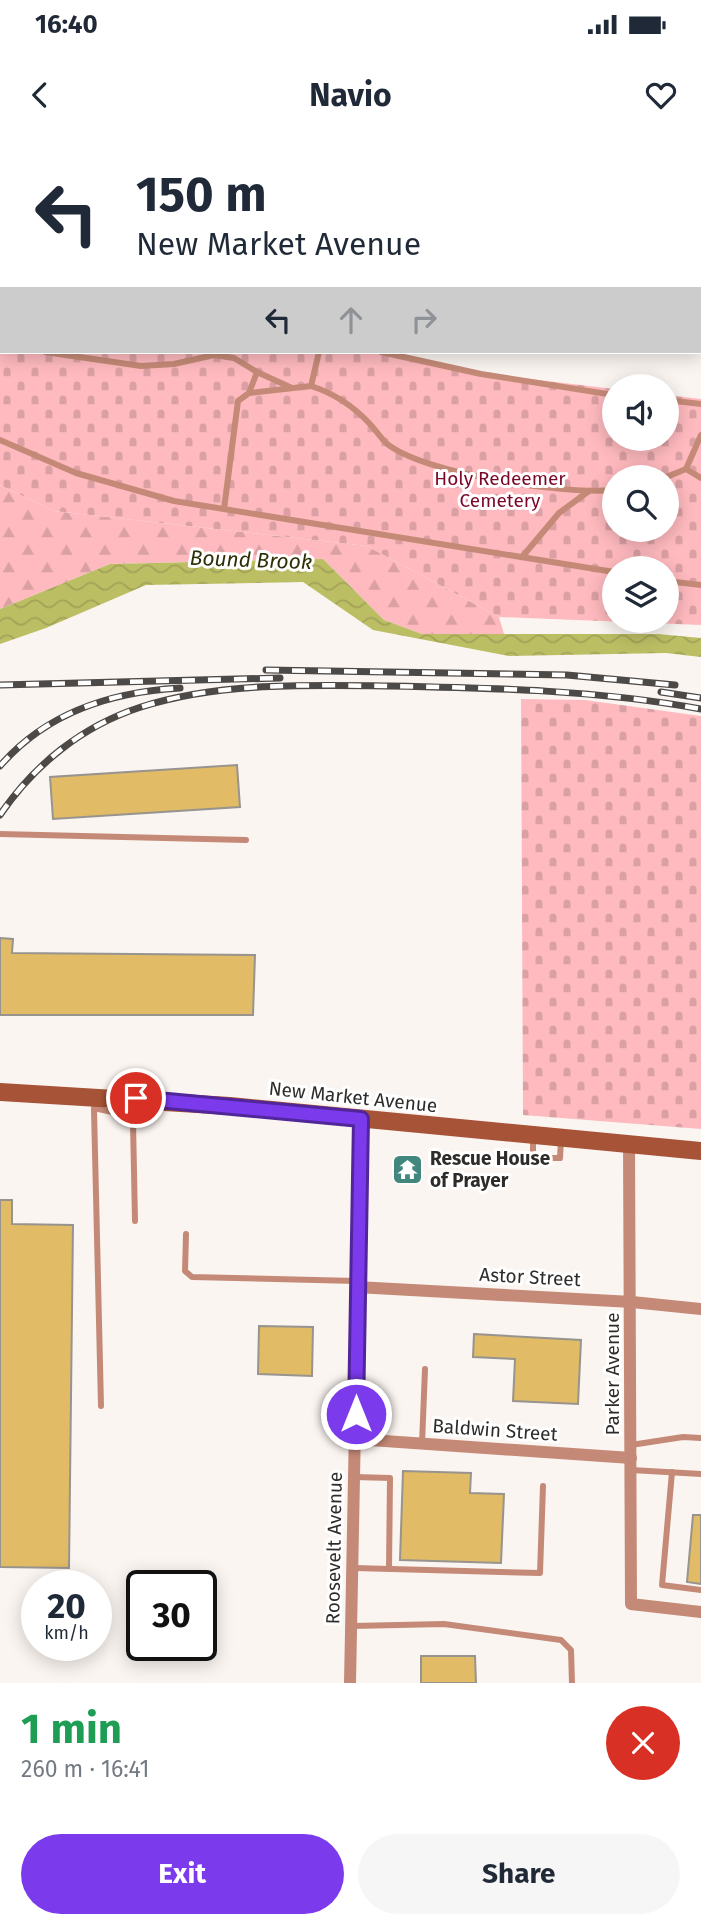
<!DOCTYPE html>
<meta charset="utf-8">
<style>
body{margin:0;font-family:"Fira Sans",sans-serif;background:#f6f6f7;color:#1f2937;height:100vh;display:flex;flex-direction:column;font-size:26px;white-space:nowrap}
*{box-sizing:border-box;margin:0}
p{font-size:23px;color:#747a83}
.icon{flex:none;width:38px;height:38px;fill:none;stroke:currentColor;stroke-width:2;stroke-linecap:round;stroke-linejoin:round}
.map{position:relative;height:1543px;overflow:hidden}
.side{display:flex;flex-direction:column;background:#fff;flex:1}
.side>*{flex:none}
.hud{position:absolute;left:0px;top:0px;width:702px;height:214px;box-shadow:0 4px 18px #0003;background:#fff;color:#1f2937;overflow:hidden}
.tools{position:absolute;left:602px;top:234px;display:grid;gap:14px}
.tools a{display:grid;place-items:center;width:77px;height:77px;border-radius:50%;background:#fff;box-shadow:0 4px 18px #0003;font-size:35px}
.speed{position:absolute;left:21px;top:1430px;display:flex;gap:14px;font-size:35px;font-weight:700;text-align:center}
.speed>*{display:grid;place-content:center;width:91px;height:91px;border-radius:50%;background:#fff;box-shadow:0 4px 18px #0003;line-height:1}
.speed small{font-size:18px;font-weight:400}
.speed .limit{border:4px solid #111;border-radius:10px;background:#fff;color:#111}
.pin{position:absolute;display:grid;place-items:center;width:60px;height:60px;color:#fff;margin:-30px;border:4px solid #fff;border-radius:50%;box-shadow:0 2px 7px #0007}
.me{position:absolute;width:77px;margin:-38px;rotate:0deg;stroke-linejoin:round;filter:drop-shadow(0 0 5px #0008)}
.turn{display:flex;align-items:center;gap:24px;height:147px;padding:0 21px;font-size:32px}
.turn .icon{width:91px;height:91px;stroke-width:2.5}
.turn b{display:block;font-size:49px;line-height:60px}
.lanes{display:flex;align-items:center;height:66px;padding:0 21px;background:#0003;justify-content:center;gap:35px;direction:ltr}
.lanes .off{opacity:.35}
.round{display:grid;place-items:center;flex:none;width:74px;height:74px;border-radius:37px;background:#f6f6f7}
.headline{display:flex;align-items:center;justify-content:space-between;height:119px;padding:0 21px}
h1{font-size:42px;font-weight:700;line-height:52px;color:#1e9e55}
.button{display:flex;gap:14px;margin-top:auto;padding:14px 21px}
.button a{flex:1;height:80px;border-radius:42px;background:#7c3aed;color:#fff;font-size:28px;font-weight:700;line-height:80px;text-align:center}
.button a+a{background:#f6f6f7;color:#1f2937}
.status{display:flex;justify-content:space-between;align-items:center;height:49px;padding:0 35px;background:#fff;direction:ltr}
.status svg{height:19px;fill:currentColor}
header{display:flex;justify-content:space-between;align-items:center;height:91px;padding:0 21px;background:#fff;font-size:32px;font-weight:700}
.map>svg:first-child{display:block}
</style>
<div class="status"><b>16:40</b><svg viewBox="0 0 49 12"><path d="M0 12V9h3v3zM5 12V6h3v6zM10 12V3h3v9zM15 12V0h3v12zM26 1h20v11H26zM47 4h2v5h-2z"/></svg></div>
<header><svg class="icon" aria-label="back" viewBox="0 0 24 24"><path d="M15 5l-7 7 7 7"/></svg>Navio<svg class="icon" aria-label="heart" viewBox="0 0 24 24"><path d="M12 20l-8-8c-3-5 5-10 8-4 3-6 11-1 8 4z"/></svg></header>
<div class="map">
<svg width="701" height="1543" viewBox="0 0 701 1543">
<defs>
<pattern id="forest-firs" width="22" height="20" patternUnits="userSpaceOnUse" patternTransform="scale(1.75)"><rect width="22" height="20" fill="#ffbabf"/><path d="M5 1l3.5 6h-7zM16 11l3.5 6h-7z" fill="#dba0a4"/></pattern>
<pattern id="cemetery-stones" width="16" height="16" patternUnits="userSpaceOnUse" patternTransform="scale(1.75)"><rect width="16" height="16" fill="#ffbabf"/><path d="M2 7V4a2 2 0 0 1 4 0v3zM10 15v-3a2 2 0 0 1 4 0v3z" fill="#dba0a4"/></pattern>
<pattern id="water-waves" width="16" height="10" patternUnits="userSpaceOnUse" patternTransform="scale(1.75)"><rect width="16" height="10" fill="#bcbe64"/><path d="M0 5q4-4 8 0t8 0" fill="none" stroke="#a2a357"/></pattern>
</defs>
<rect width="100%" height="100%" fill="#fbf5f1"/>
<path fill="url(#forest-firs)" d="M 0,345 L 54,371 L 367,406 L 499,477 L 504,494 L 422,494 L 384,480 L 323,419 L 110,424 L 0,469 Z"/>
<g fill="url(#cemetery-stones)" fill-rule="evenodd">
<path d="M 0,127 L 2,212 L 386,212 L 482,233 L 614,249 L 614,299 L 667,299 L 667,255 L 701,259 L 701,485 L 499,477 L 367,406 L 54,371 L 0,345 ZM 614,338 L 667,338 L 667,390 L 614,390 ZM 614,429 L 667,429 L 667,481 L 614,481 Z"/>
<path d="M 521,559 L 585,560 L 701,576 L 701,989 L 523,975 Z"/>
</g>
<path fill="url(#water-waves)" d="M 323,419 L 384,480 L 422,494 L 658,494 L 701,498 L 701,517 L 666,513 L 509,516 L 373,490 L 303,442 L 146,445 L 46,488 L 0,504 L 0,469 L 110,424 Z"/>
<g fill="#e1bb65" stroke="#97948f" stroke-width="2">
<path d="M 237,625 L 240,667 L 53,679 L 50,637 Z"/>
<path d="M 0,798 L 13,799 L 12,813 L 255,815 L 253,875 L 0,875 Z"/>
<path d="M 0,1060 L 12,1060 L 12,1084 L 73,1085 L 69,1428 L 0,1427 Z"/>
<path d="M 259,1186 L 313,1187 L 312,1236 L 258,1234 Z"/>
<path d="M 474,1194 L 581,1200 L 578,1264 L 513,1261 L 515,1219 L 473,1217 Z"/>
<path d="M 403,1331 L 471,1333 L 470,1353 L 504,1354 L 501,1423 L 400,1420 Z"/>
<path d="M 693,1375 L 701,1375 L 701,1444 L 687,1442 Z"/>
<path d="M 421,1516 L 475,1516 L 476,1543 L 421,1543 Z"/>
</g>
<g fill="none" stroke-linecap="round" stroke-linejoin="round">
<g stroke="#c58a77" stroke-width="6">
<path d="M 0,127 L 2,127"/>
<path d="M 0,199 L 2,199"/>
<path d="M 45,212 L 141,226 L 174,224 L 214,215 L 234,218 L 257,232"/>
<path d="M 319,212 L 311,246 C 333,253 353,266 369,283 C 375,289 380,297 386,303 C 423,334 566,355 614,350"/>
<path d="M 381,212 L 481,234 L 614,255"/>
<path d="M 249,253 L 257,232 L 292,248"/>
<path d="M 667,260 L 701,264"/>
<path d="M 701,295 L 686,329 L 701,338"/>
<path d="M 0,300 L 76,333 L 174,361 L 614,432"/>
<path d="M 664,338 L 686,329"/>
<path d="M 224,369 L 238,261 L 249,253 L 311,246"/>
<path d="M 522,417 L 559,373 L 589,351"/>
<path d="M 667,441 L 701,445"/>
<path d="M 0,694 L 246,700"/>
<path d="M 94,968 L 126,975 L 133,982 L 135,1081"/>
<path d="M 94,970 L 101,1266"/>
<path d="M 533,998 L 533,1012 L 537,1018 L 560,1018 L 561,1000"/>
<path d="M 186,1094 L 185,1131 L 192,1137 L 356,1141"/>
<path d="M 422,1304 L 425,1229"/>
<path d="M 631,1305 L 683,1297 L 701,1298"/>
<path d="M 631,1330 L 701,1334"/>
<path d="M 672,1332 L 662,1445 L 701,1450"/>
<path d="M 355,1337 L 390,1338 L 389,1429"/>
<path d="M 354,1428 L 540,1433 L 543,1346"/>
<path d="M 352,1486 L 444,1484 L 561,1500 L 571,1510 L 572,1543"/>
</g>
<g stroke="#c58a77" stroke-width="12">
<path d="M 21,0 L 27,2"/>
<path d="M 150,2 L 150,0"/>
<path d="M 335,2 L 335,0"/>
<path d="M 551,2 L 551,0"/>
<path d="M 700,100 L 701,100"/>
<path d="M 629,1004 L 631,1464 L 701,1472"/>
<path d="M 356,1147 L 632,1162 L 701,1169"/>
<path d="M 356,1299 L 631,1318"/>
<path d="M 350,1543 L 361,979"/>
</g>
<path stroke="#a75338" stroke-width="18" d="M 0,952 L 230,966 L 701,1011"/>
<defs>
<g id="rail">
<path d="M 266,530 L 567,535 L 675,545"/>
<path d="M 0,545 L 280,538"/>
<path d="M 661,552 L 701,558"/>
<path d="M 0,626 C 47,572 111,552 180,548"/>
<path d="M 0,675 C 34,625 82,586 141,567 C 219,542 307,545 389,546 C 494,548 598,550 701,569"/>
</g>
</defs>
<use href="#rail" stroke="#4c4947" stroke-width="7"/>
<use href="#rail" stroke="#fff" stroke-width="4.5" stroke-dasharray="13" stroke-linecap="butt"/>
</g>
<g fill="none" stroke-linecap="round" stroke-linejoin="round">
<defs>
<path id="route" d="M 136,958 L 361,979 L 356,1274"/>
</defs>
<use href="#route" stroke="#51269a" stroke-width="18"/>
<use href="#route" stroke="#7c3aed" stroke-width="12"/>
</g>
<defs>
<symbol id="temple-square" viewBox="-11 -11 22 22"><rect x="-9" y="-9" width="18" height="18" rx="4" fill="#42877d" stroke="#fff"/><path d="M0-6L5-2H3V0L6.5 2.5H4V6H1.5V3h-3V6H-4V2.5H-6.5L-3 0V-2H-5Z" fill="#fff"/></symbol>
</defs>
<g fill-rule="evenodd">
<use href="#temple-square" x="390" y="1012" width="35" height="35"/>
</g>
<g text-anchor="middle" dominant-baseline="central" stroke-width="6" stroke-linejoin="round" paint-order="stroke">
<g font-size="19" fill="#7b0728" stroke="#fff">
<text x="500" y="338">Holy Redeemer<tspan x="500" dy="22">Cemetery</tspan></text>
</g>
<g font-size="19" fill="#2e2c2a" stroke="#fff">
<text transform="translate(353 957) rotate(6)">New Market Avenue</text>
<text transform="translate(530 1137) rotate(3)">Astor Street</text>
<text transform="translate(612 1234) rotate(-90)">Parker Avenue</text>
<text transform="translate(495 1290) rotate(4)">Baldwin Street</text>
<text transform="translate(334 1408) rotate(-89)">Roosevelt Avenue</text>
</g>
<g font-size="19" font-weight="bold" fill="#2e2c2a" stroke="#fff" text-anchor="start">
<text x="430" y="1018">Rescue House<tspan x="430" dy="22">of Prayer</tspan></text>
</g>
<g font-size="21" font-style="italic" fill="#2f2f07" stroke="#fff">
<text transform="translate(251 420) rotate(2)">Bound Brook</text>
</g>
</g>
</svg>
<div class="tools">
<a><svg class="icon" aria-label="sound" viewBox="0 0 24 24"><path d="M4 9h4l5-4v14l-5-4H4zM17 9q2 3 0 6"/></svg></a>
<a><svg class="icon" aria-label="search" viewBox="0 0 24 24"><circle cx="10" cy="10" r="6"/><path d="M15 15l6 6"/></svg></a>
<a><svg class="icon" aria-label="layers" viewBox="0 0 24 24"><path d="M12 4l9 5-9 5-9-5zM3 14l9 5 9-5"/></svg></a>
</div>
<div class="speed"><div>20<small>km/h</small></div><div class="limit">30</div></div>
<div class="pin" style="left:136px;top:958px;background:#d93025"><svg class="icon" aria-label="arrive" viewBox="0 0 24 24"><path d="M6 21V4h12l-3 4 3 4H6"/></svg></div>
<svg class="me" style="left:356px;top:1274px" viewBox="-20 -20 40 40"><circle r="17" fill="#7c3aed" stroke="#fff" stroke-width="3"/><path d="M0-11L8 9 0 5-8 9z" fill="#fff"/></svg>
<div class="hud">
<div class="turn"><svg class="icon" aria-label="left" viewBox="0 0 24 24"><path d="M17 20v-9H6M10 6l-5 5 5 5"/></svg><div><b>150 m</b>New Market Avenue</div></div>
<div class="lanes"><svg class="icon" aria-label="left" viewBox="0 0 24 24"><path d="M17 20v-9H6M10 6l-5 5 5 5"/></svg><svg class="icon off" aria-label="ahead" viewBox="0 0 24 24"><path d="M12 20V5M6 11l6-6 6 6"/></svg><svg class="icon off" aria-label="right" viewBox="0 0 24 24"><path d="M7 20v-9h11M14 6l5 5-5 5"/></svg></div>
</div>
</div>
<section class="side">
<div class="headline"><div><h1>1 min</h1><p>260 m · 16:41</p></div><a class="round" style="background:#d93025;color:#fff"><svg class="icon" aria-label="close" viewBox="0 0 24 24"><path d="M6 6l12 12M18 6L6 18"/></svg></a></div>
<div class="button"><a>Exit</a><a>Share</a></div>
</section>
